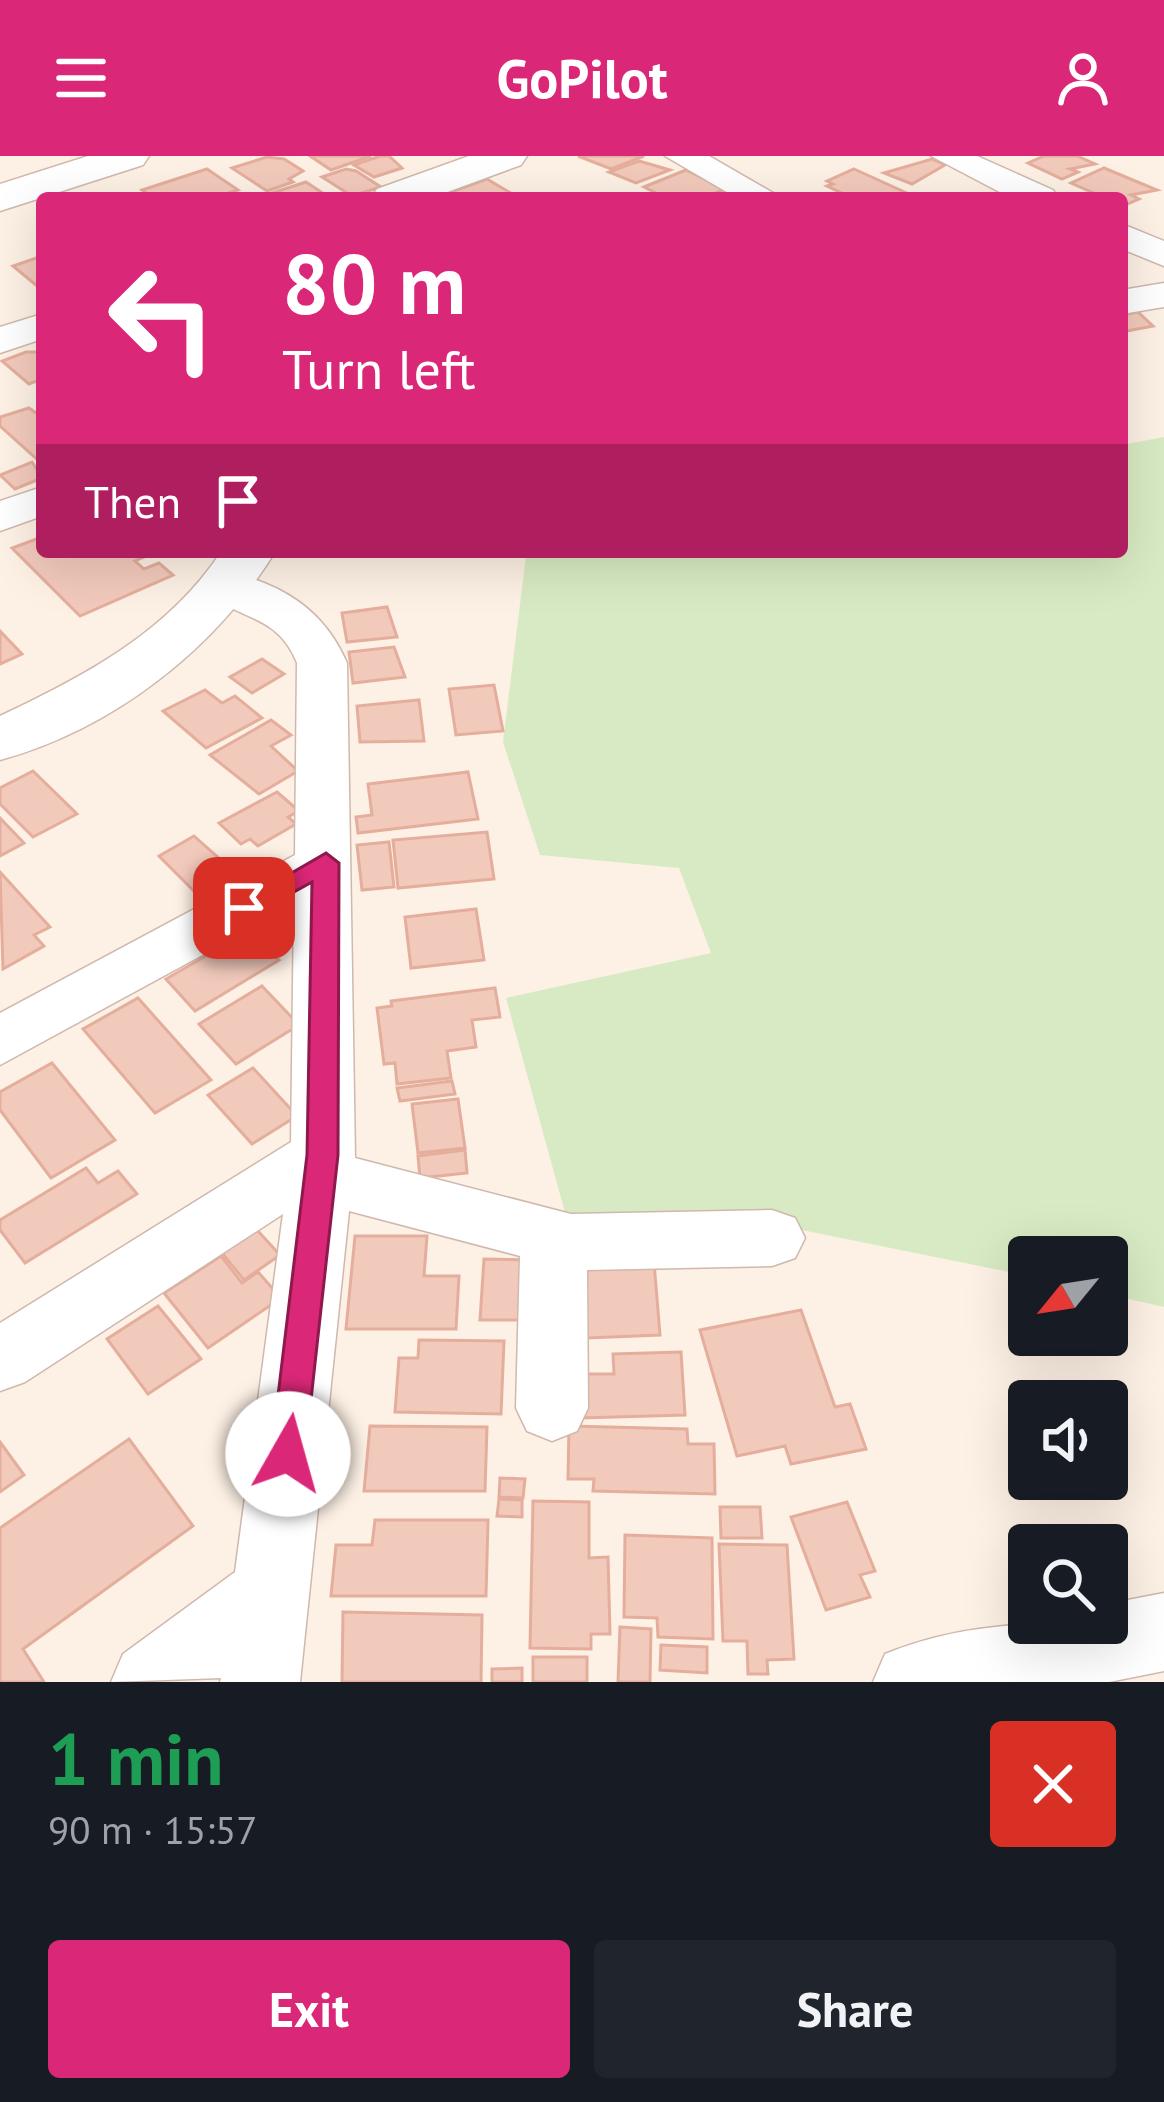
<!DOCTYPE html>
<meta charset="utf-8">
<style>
body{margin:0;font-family:"PT Sans",sans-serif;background:#20242c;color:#f1f3f6;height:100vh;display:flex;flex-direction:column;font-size:45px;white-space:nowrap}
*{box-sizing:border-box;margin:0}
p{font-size:39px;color:#9ea1a6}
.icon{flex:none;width:66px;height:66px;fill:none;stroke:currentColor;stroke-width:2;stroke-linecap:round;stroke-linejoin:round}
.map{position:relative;height:1526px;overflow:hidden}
.side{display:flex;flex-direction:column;background:#171b24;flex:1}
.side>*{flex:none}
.guide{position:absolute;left:36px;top:36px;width:1092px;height:366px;border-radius:12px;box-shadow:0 12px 48px #0002;background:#db2777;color:#fff;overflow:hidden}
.needle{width:78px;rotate:240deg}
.controls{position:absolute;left:1008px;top:1080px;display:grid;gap:24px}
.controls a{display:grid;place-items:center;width:120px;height:120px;border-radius:12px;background:#171b24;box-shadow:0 12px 48px #0002;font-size:60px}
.pin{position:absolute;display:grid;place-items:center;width:102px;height:102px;color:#fff;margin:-51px;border-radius:24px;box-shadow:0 6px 18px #0006}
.me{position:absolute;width:132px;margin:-66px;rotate:7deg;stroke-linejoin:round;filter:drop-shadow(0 0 9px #0008)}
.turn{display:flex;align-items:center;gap:42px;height:252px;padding:0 48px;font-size:54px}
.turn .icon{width:156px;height:156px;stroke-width:2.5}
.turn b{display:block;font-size:84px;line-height:102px}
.then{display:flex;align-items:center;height:114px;padding:0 48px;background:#0003;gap:24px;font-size:45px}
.round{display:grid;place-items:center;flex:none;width:126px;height:126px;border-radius:12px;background:#20242c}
.head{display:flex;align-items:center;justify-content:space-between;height:204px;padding:0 48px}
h1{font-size:72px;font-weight:600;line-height:90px;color:#1e9e55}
.primary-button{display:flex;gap:24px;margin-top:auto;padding:24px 48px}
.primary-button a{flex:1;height:138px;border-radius:12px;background:#db2777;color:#fff;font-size:48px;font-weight:600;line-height:138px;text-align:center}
.primary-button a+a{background:#20242c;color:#f1f3f6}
header{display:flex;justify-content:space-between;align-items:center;height:156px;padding:0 48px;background:#db2777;color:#fff;font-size:54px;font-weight:600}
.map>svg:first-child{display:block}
</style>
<header><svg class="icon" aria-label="menu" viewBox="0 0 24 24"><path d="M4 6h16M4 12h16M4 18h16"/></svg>GoPilot<svg class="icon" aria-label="person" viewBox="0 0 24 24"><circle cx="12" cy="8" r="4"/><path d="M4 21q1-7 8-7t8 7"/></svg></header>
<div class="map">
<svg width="1164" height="1526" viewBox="0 0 1164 1526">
<rect width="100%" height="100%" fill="#fdf0e4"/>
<path fill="#d8eac3" d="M 1164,281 L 1164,1151 L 1107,1138 L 1107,1101 L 1029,1101 L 1029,1120 L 777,1069 L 566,1060 L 506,842 L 711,797 L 679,712 L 540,699 L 503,586 L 526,400 L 1122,396 L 1122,289 Z"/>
<g fill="#f2cabc" stroke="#e5ae9c" stroke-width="3">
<path d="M 310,0 L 371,0 L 331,14 Z"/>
<path d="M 380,0 L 389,0 L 402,12 L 374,21 L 354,9 Z"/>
<path d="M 578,0 L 644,0 L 611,13 Z"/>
<path d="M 1044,0 L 1077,0 L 1095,8 L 1070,13 L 1078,16 L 1062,23 L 1028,7 Z"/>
<path d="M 267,1 L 284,3 L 303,15 L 289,23 L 293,26 L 267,35 L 232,12 Z"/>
<path d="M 932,3 L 945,9 L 912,28 L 884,17 Z"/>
<path d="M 639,5 L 670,14 L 636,27 L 609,16 Z"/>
<path d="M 1104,12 L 1157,34 L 1131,39 L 1139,43 L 1123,50 L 1122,42 L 1105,42 L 1071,27 Z"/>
<path d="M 207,13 L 238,34 L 213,42 L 153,42 L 142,34 Z"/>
<path d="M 346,13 L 356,15 L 381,31 L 352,40 L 322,21 Z"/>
<path d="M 854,13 L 909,38 L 852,42 L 827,30 L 833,28 L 827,25 Z"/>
<path d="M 686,14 L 725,33 L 704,42 L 666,42 L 644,31 Z"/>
<path d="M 487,23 L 514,39 L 460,42 L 451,36 Z"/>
<path d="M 306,26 L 330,42 L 279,42 L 272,37 Z"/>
<path d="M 42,100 L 42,134 L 13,110 Z"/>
<path d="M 1138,156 L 1153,170 L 1122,176 L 1122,159 Z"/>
<path d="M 26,196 L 42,196 L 42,223 L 29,228 L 2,205 Z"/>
<path d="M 29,252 L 42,261 L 39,305 L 0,270 L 0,261 Z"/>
<path d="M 32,306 L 42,322 L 15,333 L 0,319 Z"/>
<path d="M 42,381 L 42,396 L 138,396 L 144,401 L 135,405 L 144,413 L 159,407 L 173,419 L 80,460 L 12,392 Z"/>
<path d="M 387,451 L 397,481 L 347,486 L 342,457 Z"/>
<path d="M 0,475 L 22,498 L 0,508 Z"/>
<path d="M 394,491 L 405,521 L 353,527 L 349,496 Z"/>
<path d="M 262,503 L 284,518 L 252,537 L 230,521 Z"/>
<path d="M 494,529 L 503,575 L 456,579 L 449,533 Z"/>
<path d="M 205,534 L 222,547 L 235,540 L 262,562 L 206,592 L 163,555 Z"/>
<path d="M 419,544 L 424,585 L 360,586 L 357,550 Z"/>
<path d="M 271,564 L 291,579 L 271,590 L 298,615 L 259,638 L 210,599 Z"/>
<path d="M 33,615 L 77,658 L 33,681 L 0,648 L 0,632 Z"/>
<path d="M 468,616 L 478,663 L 358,677 L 356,661 L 372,659 L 368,628 Z"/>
<path d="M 277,636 L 299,655 L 288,661 L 296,668 L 258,690 L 250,683 L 241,688 L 219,667 Z"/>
<path d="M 0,662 L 24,687 L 0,700 Z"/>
<path d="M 487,676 L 494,723 L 398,732 L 393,684 Z"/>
<path d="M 194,680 L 230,712 L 193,734 L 159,700 Z"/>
<path d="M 389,686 L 394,731 L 362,734 L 357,689 Z"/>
<path d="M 0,716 L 50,771 L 34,779 L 44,790 L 3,813 Z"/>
<path d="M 476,753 L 484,804 L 411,812 L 405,761 Z"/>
<path d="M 244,778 L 279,804 L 195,855 L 166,823 Z"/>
<path d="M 262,830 L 299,869 L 236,908 L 199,868 Z"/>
<path d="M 495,832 L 500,861 L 472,864 L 476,891 L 447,895 L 451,922 L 397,928 L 395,907 L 384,908 L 377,852 L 392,850 L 391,845 Z"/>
<path d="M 138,842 L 211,924 L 155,957 L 83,873 Z"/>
<path d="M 52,907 L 115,984 L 51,1022 L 0,954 L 0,936 Z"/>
<path d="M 253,912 L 297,960 L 252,988 L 208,939 Z"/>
<path d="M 452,925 L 455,938 L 400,945 L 397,932 Z"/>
<path d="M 458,943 L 465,992 L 418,997 L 412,948 Z"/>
<path d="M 465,994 L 467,1017 L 420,1022 L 418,1000 Z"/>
<path d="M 86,1012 L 98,1027 L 118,1015 L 137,1038 L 25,1107 L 0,1074 L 0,1064 Z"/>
<path d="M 257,1074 L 280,1099 L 244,1124 L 222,1097 Z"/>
<path d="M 355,1080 L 427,1080 L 424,1120 L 459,1120 L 456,1173 L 346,1173 Z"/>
<path d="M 221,1100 L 242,1127 L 258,1116 L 281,1142 L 208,1192 L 164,1137 Z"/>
<path d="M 484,1103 L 535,1104 L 534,1164 L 480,1164 Z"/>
<path d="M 654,1106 L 660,1179 L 587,1182 L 583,1109 Z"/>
<path d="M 158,1150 L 201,1203 L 148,1238 L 107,1183 Z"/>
<path d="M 801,1154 L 835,1251 L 850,1248 L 866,1293 L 791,1308 L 785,1290 L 737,1300 L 700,1174 Z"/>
<path d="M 419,1184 L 504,1185 L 501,1258 L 395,1256 L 399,1202 L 418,1202 Z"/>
<path d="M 681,1196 L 685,1259 L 580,1262 L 578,1218 L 614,1218 L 613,1198 Z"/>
<path d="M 370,1270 L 487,1271 L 485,1335 L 364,1335 Z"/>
<path d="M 569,1270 L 687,1273 L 688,1288 L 714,1288 L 715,1338 L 593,1335 L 594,1323 L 568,1323 Z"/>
<path d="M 129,1283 L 193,1370 L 23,1493 L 44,1526 L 0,1526 L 0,1372 Z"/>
<path d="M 0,1286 L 24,1319 L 0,1336 Z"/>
<path d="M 500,1322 L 525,1323 L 523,1342 L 499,1341 Z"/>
<path d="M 499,1343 L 522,1344 L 522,1361 L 497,1360 Z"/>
<path d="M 533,1345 L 589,1346 L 589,1402 L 608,1401 L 610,1478 L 591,1478 L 591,1493 L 530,1492 Z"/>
<path d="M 847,1346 L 875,1415 L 860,1419 L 870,1441 L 826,1454 L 791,1361 Z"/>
<path d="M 720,1351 L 760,1351 L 762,1382 L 721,1382 Z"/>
<path d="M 375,1364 L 488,1364 L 486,1440 L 331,1440 L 336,1389 L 372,1389 Z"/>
<path d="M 625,1379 L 712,1382 L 713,1483 L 658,1481 L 657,1462 L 624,1461 Z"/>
<path d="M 719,1388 L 787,1389 L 794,1503 L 767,1504 L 768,1518 L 748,1518 L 747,1485 L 723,1485 Z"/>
<path d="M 343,1456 L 482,1459 L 481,1526 L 342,1526 Z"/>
<path d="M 620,1471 L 651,1473 L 650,1526 L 618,1526 Z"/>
<path d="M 661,1489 L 707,1491 L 707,1517 L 660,1514 Z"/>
<rect x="533" y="1501" width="54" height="25"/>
<path d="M 522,1512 L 522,1526 L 492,1526 L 492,1513 Z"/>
</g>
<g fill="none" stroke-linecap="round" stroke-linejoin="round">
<defs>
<g id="minor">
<path d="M 665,0 L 709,0 L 782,42 L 737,42 Z"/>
<path d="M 931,0 L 977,0 L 1053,34 L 1058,42 L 1011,42 Z"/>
<path d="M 1122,68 L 1164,85 L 1164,110 L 1122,93 Z"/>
<path d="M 1164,127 L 1164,151 L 1122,158 L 1122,134 Z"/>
<path d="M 42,158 L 42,183 L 0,197 L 0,171 Z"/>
<path d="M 42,331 L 42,360 L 0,375 L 0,345 Z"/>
<path d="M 229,416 C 284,429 324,454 347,507 L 355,1002 L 571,1058 L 772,1054 L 795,1062 L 805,1082 L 795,1102 L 772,1110 L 587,1114 L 588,1252 L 577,1275 L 552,1285 L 527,1275 L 516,1252 L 520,1100 L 349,1055 L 300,1526 L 220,1526 L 221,1522 L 111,1526 L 123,1498 L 235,1416 L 283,1058 L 25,1226 L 0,1235 L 0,1167 L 291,986 L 294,749 L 0,909 L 0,857 L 295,699 L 297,507 C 276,453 230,466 205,430 L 212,420 Z"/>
<path d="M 1164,1437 L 1164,1515 L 1109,1526 L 873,1526 L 885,1498 C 960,1467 1030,1467 1107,1467 L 1107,1448 Z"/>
</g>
<g id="tertiary">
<path d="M 88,0 L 149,0 L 143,9 L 0,55 L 0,28 Z"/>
<path d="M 469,0 L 527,0 L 521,9 L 431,42 L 371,42 L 377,33 Z"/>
<path d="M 221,396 L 275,396 C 214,494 113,573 0,604 L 0,560 C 85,520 168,476 221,396 Z"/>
</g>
</defs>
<use href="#minor" stroke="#d0b8ad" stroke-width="3"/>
<use href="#tertiary" stroke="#d0b8ad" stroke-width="3"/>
<use href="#minor" fill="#fff" fill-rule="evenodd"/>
<use href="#tertiary" fill="#fff" fill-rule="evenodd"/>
</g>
<path fill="#db2777" stroke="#8e194d" stroke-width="3" d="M 326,697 L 339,707 L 338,999 L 305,1298 L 300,1310 L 288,1315 L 276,1310 L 271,1298 L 307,999 L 312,726 L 254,758 L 244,761 L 231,752 Z"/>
</svg>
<div class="controls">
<a><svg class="needle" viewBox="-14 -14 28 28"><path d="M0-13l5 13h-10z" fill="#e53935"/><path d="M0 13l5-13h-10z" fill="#9ea1a6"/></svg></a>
<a><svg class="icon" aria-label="sound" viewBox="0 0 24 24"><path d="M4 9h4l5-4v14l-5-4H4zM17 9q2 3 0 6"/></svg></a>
<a><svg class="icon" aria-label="search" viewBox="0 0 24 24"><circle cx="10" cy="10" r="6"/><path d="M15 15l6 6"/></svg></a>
</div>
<div class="pin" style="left:244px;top:752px;background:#d93025"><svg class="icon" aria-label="arrive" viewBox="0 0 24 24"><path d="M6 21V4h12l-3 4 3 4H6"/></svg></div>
<svg class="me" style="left:288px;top:1298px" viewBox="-20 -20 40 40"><circle r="19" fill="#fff"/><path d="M0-13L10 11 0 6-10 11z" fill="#db2777"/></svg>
<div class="guide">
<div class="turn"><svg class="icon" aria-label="left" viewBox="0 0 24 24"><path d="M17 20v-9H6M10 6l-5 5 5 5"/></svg><div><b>80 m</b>Turn left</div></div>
<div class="then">Then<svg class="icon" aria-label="arrive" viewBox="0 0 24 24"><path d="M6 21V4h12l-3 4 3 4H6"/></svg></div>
</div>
</div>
<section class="side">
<div class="head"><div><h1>1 min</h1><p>90 m · 15:57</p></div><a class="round" style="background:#d93025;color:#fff"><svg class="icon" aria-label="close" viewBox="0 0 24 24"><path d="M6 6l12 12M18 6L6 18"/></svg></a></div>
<div class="primary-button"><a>Exit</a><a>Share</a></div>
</section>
